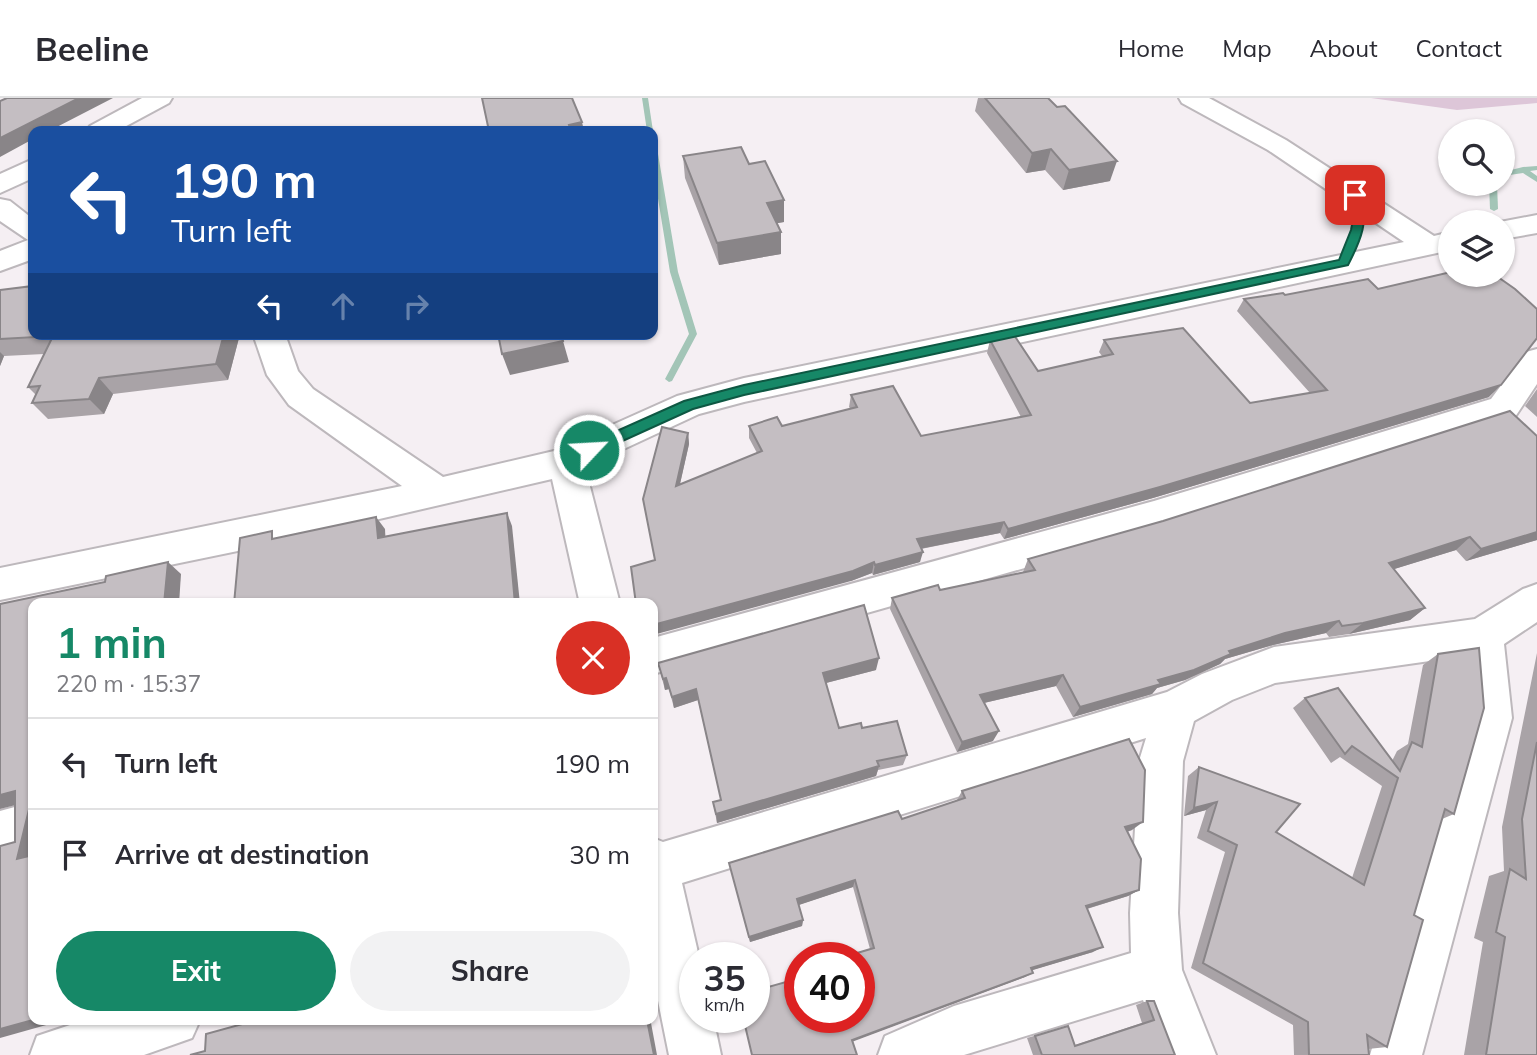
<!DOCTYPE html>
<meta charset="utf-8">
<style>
body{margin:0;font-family:Mulish,sans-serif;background:#f2f2f3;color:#2b2b33;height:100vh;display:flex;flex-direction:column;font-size:26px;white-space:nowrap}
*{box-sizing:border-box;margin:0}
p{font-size:23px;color:#7c7c81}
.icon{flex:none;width:38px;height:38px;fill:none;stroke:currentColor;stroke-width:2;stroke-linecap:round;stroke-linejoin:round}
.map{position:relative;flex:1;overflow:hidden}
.details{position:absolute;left:28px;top:500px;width:630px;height:427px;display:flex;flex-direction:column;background:#fff;border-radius:14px;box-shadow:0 2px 5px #0004}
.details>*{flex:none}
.top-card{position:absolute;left:28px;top:28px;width:630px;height:214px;border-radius:14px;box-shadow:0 2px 5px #0004;background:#1a4fa0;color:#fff;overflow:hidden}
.controls{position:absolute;left:1438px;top:21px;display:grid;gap:14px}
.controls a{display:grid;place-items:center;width:77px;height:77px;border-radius:50%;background:#fff;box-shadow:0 2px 5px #0004;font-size:35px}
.speed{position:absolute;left:679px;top:844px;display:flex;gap:14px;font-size:35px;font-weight:700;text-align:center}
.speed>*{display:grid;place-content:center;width:91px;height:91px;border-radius:50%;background:#fff;box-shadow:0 2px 5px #0004;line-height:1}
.speed small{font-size:18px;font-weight:400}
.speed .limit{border:10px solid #d22;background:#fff;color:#111}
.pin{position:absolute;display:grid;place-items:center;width:60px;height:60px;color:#fff;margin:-30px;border-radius:14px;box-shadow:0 4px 10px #0006}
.me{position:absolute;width:77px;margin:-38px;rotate:65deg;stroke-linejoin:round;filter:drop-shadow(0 0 5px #0008)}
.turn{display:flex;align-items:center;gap:24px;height:147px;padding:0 28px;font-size:32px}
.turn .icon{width:91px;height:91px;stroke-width:2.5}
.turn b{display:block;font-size:49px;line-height:60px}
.lanes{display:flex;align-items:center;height:66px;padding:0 28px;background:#0003;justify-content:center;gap:35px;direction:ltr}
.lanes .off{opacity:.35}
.round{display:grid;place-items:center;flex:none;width:74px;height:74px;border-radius:37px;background:#f2f2f3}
.head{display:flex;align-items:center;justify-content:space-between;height:119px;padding:0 28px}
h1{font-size:42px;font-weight:700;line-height:52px;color:#168867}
.action{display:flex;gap:14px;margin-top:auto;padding:14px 28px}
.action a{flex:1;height:80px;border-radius:42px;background:#168867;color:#fff;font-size:28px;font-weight:700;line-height:80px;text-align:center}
.action a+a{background:#f2f2f3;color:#2b2b33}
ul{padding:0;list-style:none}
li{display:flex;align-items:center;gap:21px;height:91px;padding:0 28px;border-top:2px solid #e1e1e2}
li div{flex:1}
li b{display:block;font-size:26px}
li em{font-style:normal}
header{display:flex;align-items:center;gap:42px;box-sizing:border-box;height:98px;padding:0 35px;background:#fff;border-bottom:2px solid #e1e1e2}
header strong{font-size:33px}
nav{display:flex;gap:38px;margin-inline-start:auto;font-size:24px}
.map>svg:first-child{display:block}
</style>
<header>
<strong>Beeline</strong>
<nav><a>Home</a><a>Map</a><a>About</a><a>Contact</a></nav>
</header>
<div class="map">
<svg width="1537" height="957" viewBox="0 0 1537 957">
<rect width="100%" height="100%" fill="#f5eff3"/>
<path fill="#ddc6d8" d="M 1371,0 L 1537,0 L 1537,5 L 1457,12 Z"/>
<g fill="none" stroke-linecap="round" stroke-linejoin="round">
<g fill="#a3c5b7" fill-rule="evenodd">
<path d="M 642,0 L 648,0 L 653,33 L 653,34 L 647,33 Z"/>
<path d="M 653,48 L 657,50 L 678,174 L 697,236 L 672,283 L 669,284 L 665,281 L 689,236 L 670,174 L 653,70 Z"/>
<path d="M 1537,68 L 1537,72 L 1530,73 L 1537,78 L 1537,84 L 1523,75 L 1503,78 L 1503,74 L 1523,69 Z"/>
<path d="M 1489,86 L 1497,86 L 1498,111 L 1494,113 L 1490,111 Z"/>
</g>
<defs>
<g id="minor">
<path d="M 142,0 L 172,0 L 169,5 L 117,33 L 86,33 L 90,28 Z"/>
<path d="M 1179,0 L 1209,0 L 1286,42 L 1434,138 L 1451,134 L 1451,152 L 744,304 L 699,316 L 585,369 L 620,506 L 580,506 L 552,381 L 267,447 L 0,502 L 0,470 L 402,388 L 289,307 L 267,277 L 253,236 L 285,236 L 298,273 L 313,291 L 443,379 L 554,353 L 677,298 L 744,280 L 1404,144 L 1268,52 L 1182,5 Z"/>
<path d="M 33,61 L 33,80 L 0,95 L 0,76 Z"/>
<path d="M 0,101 L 10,103 L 33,121 L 33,161 L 0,173 L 0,153 L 28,142 L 0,123 Z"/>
<path d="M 1537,117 L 1537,135 L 1503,141 L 1503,124 L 1500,124 Z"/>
<path d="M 1537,251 L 1537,286 L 1515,319 L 1154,433 L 653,576 L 653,540 L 1154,403 L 1491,301 L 1526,254 Z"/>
<path d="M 1537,486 L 1537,524 L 1504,546 L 1512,620 L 1422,957 L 1370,957 L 1470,620 L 1465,558 L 1275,585 L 1232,602 L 1194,623 L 1183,663 L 1178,815 L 1182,872 L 1216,957 L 1164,957 L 1143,902 L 964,957 L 878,957 L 885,938 L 954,908 L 1131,855 L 1130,815 L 1139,663 L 1146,640 L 682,785 L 699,859 L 695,859 L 695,919 L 713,919 L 721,957 L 669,957 L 653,878 L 653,740 L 663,744 L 1167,594 L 1202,576 L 1274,549 L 1475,521 L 1523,491 Z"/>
<path d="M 33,704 L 33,750 L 0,759 L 0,713 Z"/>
<path d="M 85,922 L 200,922 L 192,940 L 144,957 L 30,957 L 37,938 Z"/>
</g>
</defs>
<use href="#minor" stroke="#bdb8bc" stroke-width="4"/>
<use href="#minor" fill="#fff" fill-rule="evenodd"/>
</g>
<g fill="#a9a3a7">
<path d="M 978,0 L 1048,0 L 1110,83 L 1063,92 L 1045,72 L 1026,75 L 975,13 Z"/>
<path d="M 683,58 L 784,124 L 777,125 L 781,156 L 719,167 L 685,80 Z"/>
<path d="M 0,192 L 33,236 L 240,236 L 228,282 L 113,296 L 104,316 L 48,321 L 32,305 L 36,297 L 28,289 L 44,256 L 4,258 L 0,268 Z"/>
<path d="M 1285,197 L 1489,299 L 1153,400 L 1004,441 L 1000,435 L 921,451 L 920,464 L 873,477 L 872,475 L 851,483 L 655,462 L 688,335 L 689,346 L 680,386 L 757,355 L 749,340 L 749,328 L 782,328 L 851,311 L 849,309 L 851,297 L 921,338 L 1021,319 L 987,255 L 990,242 L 1038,273 L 1102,258 L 1099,254 L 1104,242 L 1250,305 L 1310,295 L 1237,213 L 1244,201 Z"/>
<path d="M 1537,291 L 1537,319 L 1525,308 Z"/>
<path d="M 1163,423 L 1537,442 L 1466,463 L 1456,452 L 1394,471 L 1425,510 L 1410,522 L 1349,536 L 1329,539 L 1326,535 L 1273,547 L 1225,561 L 1220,566 L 1185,582 L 1157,590 L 1152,596 L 1073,619 L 1056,588 L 984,605 L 993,643 L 957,654 L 890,511 L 892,500 L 940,492 L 1023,474 L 1028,461 Z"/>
<path d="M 1537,555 L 1537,957 L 1464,957 L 1483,844 L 1474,840 L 1489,778 L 1504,773 L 1502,729 Z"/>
<path d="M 1438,556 L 1454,716 L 1442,721 L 1414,817 L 1387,949 L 1368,951 L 1369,957 L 1294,957 L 1293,927 L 1191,870 L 1225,754 L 1197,740 L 1206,712 L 1184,718 L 1188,678 L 1199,669 L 1276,734 L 1352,780 L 1382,688 L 1340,659 L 1331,665 L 1293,610 L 1305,600 L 1392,663 L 1397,653 L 1408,646 L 1423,567 Z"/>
<path d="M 658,565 L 876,572 L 826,585 L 839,630 L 862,630 L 907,657 L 903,667 L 878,672 L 876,678 L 717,725 L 713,704 L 721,702 L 698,602 L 674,610 L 669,591 L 665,592 Z"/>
<path d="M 962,693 L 1132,732 L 1127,734 L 1139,792 L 1128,798 L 1087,811 L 1093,854 L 1032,872 L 1025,879 L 752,957 L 859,919 L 859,859 L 855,859 L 857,855 L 870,851 L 853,789 L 798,807 L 803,822 L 802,828 L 750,844 L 729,765 L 902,721 L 957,703 L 957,702 Z"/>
<path d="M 1147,903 L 1175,957 L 1033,957 L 1027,940 L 1068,928 L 1075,947 L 1142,925 L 1136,907 Z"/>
</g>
<g fill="#898588">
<path d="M 79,0 L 113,0 L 49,33 L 33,33 L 33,41 L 0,59 L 0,40 Z"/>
<path d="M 582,24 L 584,33 L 571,33 L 569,27 Z"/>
<path d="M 1051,51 L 1045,72 L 1026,75 L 1032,55 Z"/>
<path d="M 1117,63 L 1110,83 L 1063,92 L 1069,72 Z"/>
<path d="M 784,102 L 784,124 L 767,127 L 767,105 Z"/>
<path d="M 781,134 L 781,156 L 719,167 L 717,145 Z"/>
<path d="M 224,236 L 240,236 L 228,282 L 216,266 Z"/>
<path d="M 563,243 L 569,264 L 510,277 L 502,256 Z"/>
<path d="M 0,254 L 4,258 L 0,268 Z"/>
<path d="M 99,280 L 113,296 L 104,316 L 89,301 Z"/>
<path d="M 1501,287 L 1489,299 L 1153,400 L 1004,441 L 1008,431 Z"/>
<path d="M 688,335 L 689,346 L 677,399 L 676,388 Z"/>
<path d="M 507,415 L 512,428 L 520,506 L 515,506 Z"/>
<path d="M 376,419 L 385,431 L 386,452 L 378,440 Z"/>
<path d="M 1004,424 L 1000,435 L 914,452 L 917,441 Z"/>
<path d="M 1537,434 L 1537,442 L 1466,463 L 1481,451 Z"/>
<path d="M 1470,439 L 1456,452 L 1375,477 L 1389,465 Z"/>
<path d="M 923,454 L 920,464 L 873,477 L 875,467 Z"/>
<path d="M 168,464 L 181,476 L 179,506 L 164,506 Z"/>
<path d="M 874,464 L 872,475 L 851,483 L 653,537 L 653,527 Z"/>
<path d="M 1425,510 L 1410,522 L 1349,536 L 1363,525 Z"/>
<path d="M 1339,523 L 1326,535 L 1273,547 L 1225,561 L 1220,566 L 1185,582 L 1157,590 L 1152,596 L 1073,619 L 1080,609 L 1158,582 L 1229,553 L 1285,535 Z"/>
<path d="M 879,560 L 876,572 L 822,586 L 823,575 Z"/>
<path d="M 1063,577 L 1056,588 L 975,607 L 980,597 Z"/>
<path d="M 666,580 L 669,591 L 665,592 L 663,581 Z"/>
<path d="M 696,591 L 698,602 L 674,610 L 672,599 Z"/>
<path d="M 999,633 L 993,643 L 957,654 L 962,644 Z"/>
<path d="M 879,668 L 876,678 L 717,725 L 716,716 Z"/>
<path d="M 15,693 L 33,695 L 33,767 L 17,761 L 31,703 L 0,711 L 0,697 Z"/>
<path d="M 1217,704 L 1206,712 L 1184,718 L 1194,710 Z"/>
<path d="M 1143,724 L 1132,732 L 1115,737 L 1125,729 Z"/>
<path d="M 855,782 L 853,789 L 796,808 L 797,801 Z"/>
<path d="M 1139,792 L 1128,798 L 1076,814 L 1086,808 Z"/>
<path d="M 803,822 L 802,828 L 750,844 L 749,839 Z"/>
<path d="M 1103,849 L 1093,854 L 1023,875 L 1031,870 Z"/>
<path d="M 1033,875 L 1025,879 L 849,945 L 852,942 Z"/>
<path d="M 33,922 L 64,922 L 0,940 L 0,931 Z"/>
<path d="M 644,922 L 647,922 L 651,925 L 657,957 L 654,957 Z"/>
</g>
<g fill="#c4bec2" stroke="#898588" stroke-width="2">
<path d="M 7,0 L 79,0 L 0,40 L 0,3 Z"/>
<path d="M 482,0 L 572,0 L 582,24 L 569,27 L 571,33 L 489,33 Z"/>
<path d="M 985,0 L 1048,0 L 1057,9 L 1065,8 L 1117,63 L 1069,72 L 1051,51 L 1032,55 Z"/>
<path d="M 741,49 L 749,66 L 765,63 L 784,102 L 767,105 L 781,134 L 717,145 L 683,58 Z"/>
<path d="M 1451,174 L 1451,177 L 1495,177 L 1515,191 L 1537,211 L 1537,240 L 1501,287 L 1160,389 L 1008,431 L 1004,424 L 917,441 L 923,454 L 875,467 L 874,464 L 853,473 L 653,527 L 653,506 L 636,506 L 631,469 L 655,462 L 643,401 L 662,329 L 688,335 L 676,388 L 762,353 L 749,328 L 777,319 L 782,328 L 857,309 L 851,297 L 893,288 L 921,338 L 1031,317 L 990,242 L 1014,237 L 1038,273 L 1113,256 L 1104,242 L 1183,230 L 1250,305 L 1327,292 L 1244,201 L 1283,195 L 1285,197 L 1368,181 L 1378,191 Z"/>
<path d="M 33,188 L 33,236 L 224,236 L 216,266 L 99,280 L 89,301 L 32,305 L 40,288 L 28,289 L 53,238 L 0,241 L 0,192 Z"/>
<path d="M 498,236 L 561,236 L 563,243 L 502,256 Z"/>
<path d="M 1510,313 L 1537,338 L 1537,434 L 1481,451 L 1470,439 L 1389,465 L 1425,510 L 1363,525 L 1342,528 L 1339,523 L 1285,535 L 1229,553 L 1231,556 L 1194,572 L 1158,582 L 1161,586 L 1080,609 L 1063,577 L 980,597 L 999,633 L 962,644 L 892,500 L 938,487 L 940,492 L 1035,472 L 1028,461 L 1163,423 Z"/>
<path d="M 507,415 L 515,506 L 234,506 L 240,440 L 272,433 L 272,441 L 376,419 L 378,440 Z"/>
<path d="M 168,464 L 164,506 L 33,506 L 33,695 L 17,761 L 33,757 L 33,922 L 0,931 L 0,748 L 15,744 L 15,693 L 0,697 L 0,506 L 105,484 L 106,478 Z"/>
<path d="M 864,507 L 879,560 L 823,575 L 839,630 L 861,625 L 862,630 L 897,623 L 907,657 L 877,663 L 879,668 L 716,716 L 713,704 L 721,702 L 696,591 L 672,599 L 666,580 L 663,581 L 658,565 Z"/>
<path d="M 1479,550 L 1484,610 L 1454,716 L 1445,711 L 1414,817 L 1423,822 L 1387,949 L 1367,937 L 1369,957 L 1309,957 L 1308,924 L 1203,865 L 1237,747 L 1208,733 L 1217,704 L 1194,710 L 1199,669 L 1300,706 L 1276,734 L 1364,787 L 1398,680 L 1352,648 L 1345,656 L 1305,600 L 1338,590 L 1400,673 L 1412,644 L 1422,649 L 1438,556 Z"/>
<path d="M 1129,641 L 1145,672 L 1143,724 L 1125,729 L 1141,761 L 1139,792 L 1086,808 L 1103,849 L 1031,870 L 1033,875 L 852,942 L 857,957 L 752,957 L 743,919 L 754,919 L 754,893 L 800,880 L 800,919 L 859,919 L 859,859 L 858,859 L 857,855 L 874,850 L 855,782 L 797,801 L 803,822 L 749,839 L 729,765 L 898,713 L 902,721 L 965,700 L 962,693 Z"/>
<path d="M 1537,644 L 1537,957 L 1486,957 L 1505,839 L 1496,834 L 1510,771 L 1526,781 L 1522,721 Z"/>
<path d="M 1147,903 L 1154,903 L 1175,957 L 1042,957 L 1035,938 L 1068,928 L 1075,948 L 1154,922 Z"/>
<path d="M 257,922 L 644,922 L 644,924 L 647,922 L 654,957 L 190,957 L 205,953 L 206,936 Z"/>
</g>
<path fill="#168867" stroke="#0e5843" stroke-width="2" d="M 1351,95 L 1359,95 C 1371,120 1360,144 1348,167 L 744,297 L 693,311 L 594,356 L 583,356 L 581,352 L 583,348 L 684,303 L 744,287 L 1339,162 L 1351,132 L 1354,116 Z"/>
</svg>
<div class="controls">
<a><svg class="icon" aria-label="search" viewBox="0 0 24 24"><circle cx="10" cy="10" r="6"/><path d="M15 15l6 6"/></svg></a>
<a><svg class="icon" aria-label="layers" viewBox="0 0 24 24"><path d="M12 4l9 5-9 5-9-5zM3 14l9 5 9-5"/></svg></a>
</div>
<div class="speed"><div>35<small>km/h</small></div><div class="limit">40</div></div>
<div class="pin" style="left:1355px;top:97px;background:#d93025"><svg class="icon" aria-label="arrive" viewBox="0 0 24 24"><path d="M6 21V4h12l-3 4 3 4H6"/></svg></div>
<svg class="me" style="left:589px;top:352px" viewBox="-20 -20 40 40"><circle r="17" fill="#168867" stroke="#fff" stroke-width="3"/><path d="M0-11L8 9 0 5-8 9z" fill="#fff"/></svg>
<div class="top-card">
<div class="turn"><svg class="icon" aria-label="left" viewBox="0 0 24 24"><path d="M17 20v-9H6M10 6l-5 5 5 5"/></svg><div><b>190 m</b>Turn left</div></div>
<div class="lanes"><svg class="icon" aria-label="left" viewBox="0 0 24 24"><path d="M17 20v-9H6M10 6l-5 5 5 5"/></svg><svg class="icon off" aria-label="ahead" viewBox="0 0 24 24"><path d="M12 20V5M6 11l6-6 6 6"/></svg><svg class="icon off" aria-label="right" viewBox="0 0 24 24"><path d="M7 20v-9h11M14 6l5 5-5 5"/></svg></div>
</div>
<section class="details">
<div class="head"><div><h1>1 min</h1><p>220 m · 15:37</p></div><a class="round" style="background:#d93025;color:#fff"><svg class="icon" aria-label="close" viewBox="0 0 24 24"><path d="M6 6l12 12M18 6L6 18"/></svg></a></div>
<ul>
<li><svg class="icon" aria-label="left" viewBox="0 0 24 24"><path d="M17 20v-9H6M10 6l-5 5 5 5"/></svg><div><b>Turn left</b></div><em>190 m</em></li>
<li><svg class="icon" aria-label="arrive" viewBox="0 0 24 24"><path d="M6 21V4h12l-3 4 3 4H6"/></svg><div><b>Arrive at destination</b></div><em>30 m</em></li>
</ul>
<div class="action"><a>Exit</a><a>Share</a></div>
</section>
</div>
